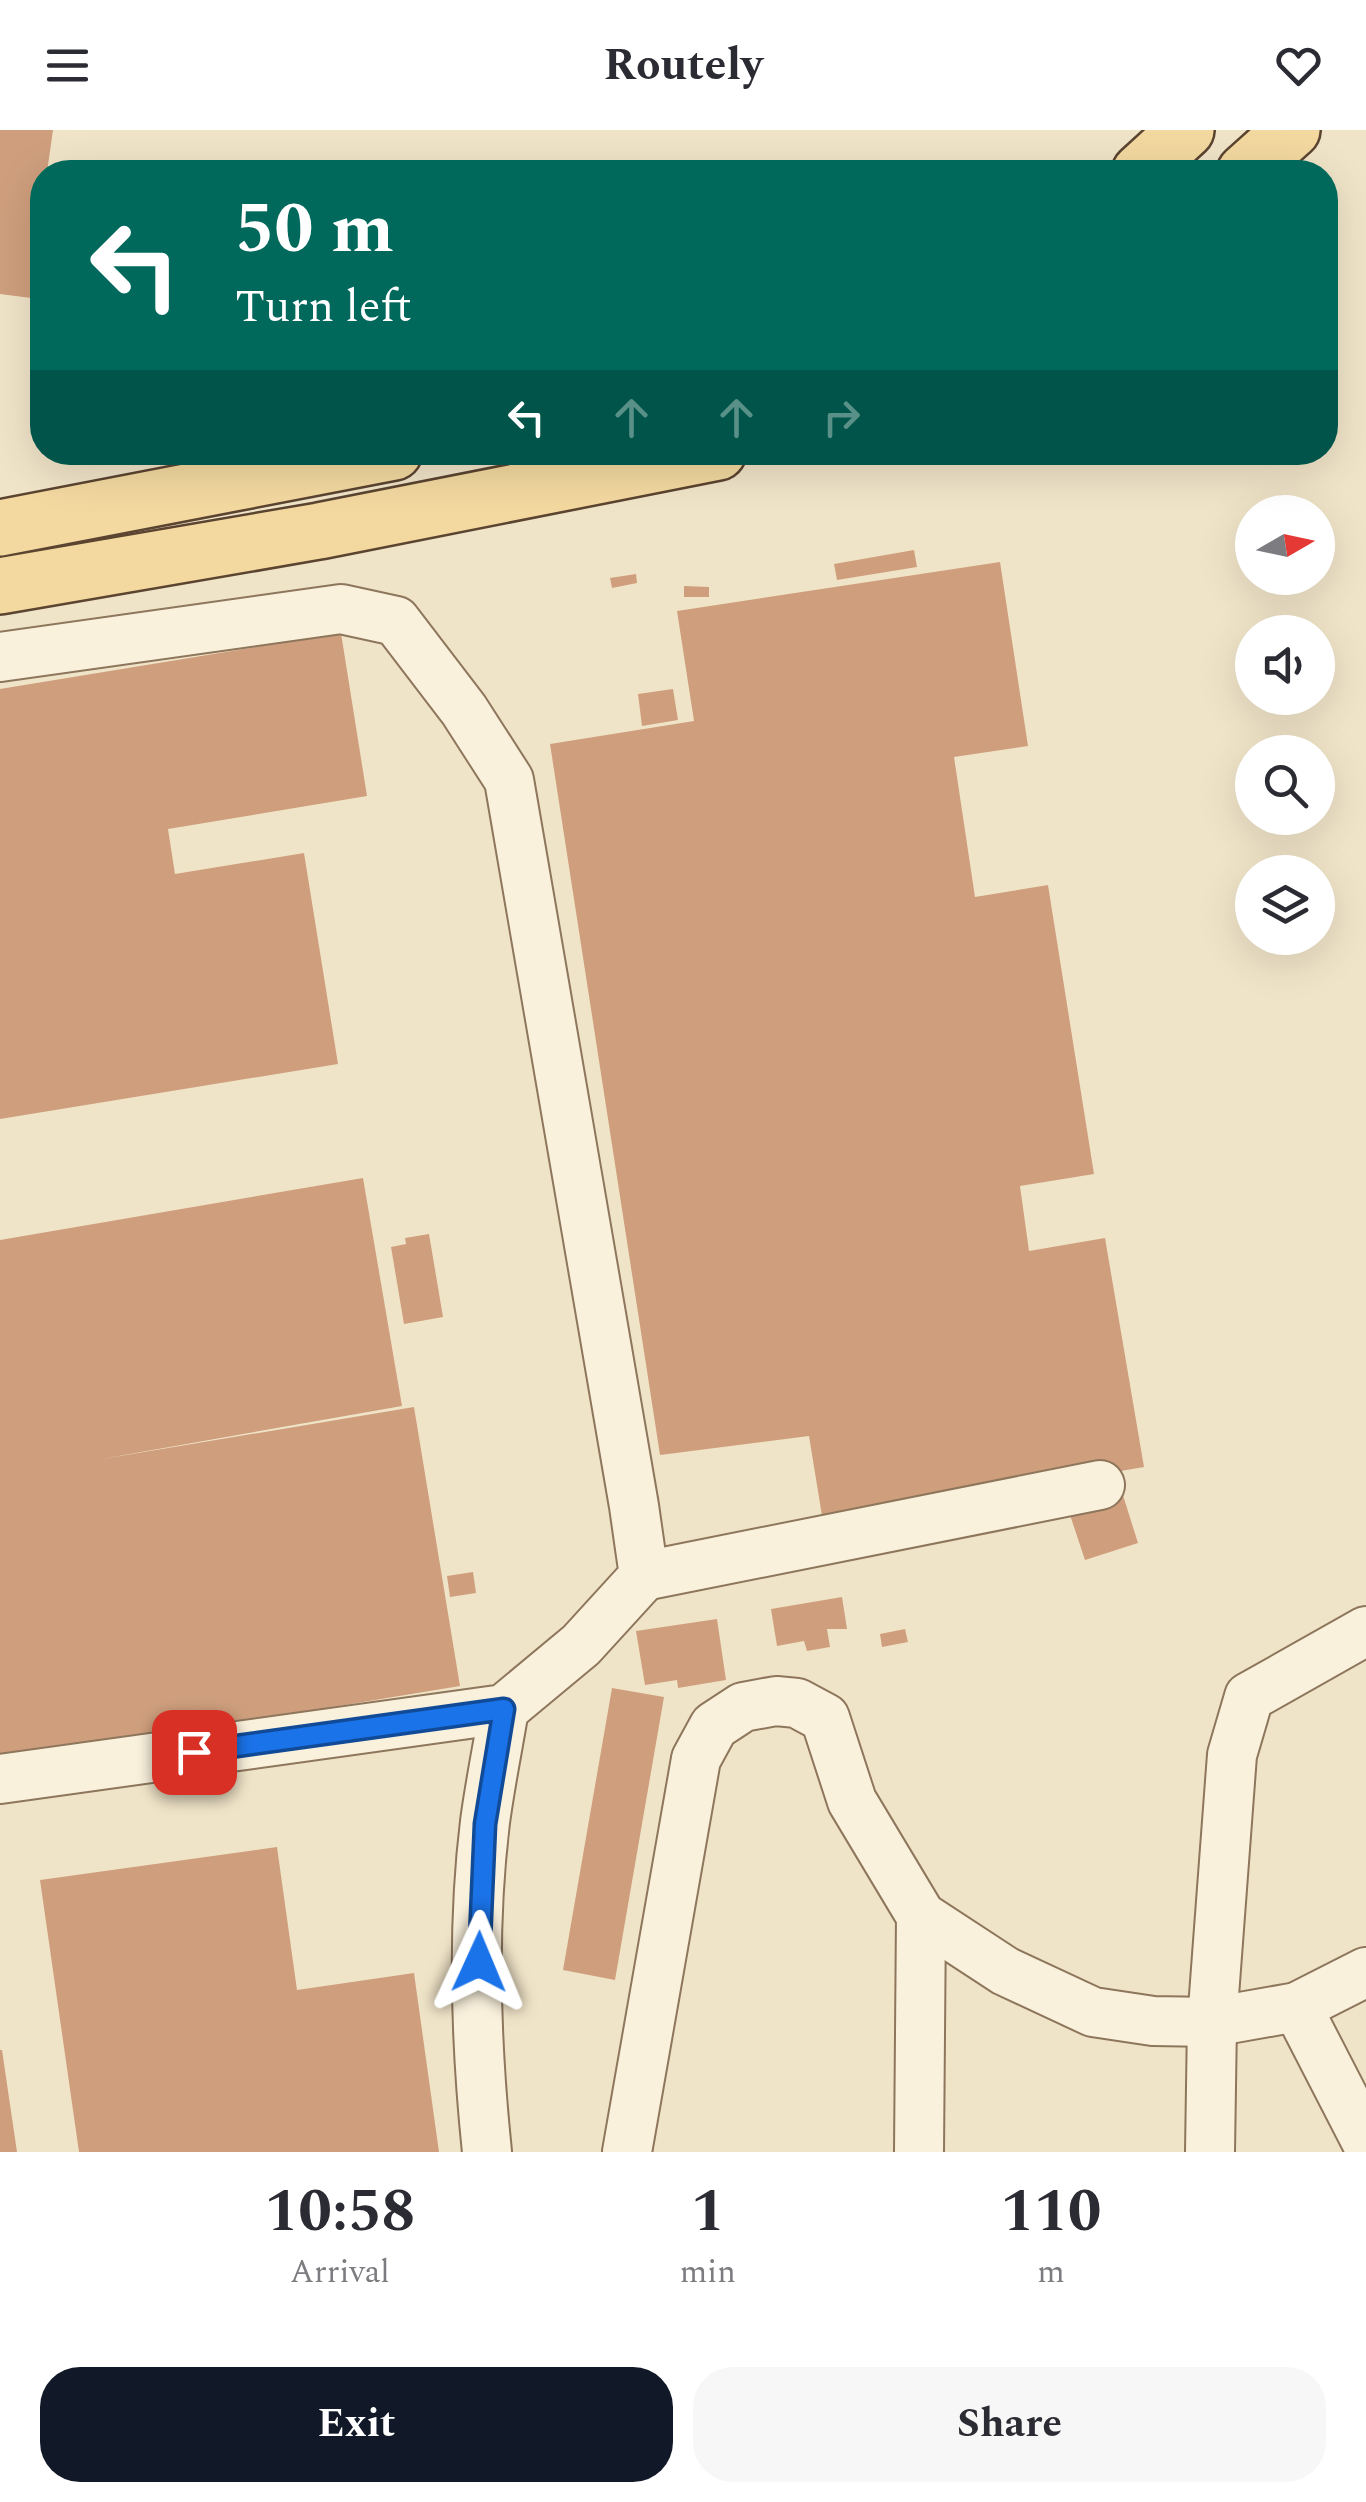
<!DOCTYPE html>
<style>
body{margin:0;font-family:Spectral,serif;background:#f7f7f7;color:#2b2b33;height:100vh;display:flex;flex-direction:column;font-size:38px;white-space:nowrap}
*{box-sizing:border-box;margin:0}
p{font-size:32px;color:#7c7c81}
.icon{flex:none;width:55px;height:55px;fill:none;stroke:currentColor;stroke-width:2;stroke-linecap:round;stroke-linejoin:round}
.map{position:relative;height:2022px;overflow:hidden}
.drawer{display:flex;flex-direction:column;background:#fff;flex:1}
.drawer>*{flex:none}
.guide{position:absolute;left:30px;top:30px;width:1308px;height:305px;border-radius:40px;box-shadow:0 10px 40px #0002;background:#00695c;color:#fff;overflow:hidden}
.needle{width:65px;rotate:81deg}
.fabs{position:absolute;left:1235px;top:365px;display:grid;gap:20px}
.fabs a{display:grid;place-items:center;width:100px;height:100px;border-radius:50%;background:#fff;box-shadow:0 10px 40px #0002;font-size:50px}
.pin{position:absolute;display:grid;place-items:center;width:85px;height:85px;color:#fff;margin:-42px;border-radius:20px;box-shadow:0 5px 15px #0006}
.me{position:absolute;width:110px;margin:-55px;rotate:1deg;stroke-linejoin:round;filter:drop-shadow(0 0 8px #0008)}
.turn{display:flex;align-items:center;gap:35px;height:210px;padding:0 40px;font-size:45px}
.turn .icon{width:130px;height:130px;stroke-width:2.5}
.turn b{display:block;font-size:70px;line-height:85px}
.lanes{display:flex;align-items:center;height:95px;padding:0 40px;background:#0003;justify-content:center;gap:50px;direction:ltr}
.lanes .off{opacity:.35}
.eta{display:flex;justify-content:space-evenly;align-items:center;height:170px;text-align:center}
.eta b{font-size:60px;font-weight:700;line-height:70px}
.cta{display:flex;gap:20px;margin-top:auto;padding:20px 40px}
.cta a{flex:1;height:115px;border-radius:40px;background:#111827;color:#fff;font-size:40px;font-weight:700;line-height:115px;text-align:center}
.cta a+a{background:#f7f7f7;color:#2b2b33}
header{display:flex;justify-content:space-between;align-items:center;height:130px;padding:0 40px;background:#fff;font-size:45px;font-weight:700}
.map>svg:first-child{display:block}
</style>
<header><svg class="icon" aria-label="menu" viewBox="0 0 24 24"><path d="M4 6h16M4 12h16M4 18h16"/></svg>Routely<svg class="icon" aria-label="heart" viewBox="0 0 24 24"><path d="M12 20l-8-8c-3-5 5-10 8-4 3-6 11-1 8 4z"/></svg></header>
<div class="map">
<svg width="1366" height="2022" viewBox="0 0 1366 2022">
<rect width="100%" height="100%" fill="#f0e4c8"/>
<g fill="#cf9f7d">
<path d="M 0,0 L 53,0 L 47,42 L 42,42 L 42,78 L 31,168 L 0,164 Z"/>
<path d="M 914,420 L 917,437 L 837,450 L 834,434 Z"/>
<path d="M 1000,432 L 1028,616 L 954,627 L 975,767 L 1048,755 L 1094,1044 L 1020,1056 L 1029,1121 L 1105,1108 L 1144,1337 L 823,1392 L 809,1306 L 660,1325 L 550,614 L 694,591 L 677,481 Z"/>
<path d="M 636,444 L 637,453 L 612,458 L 610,448 Z"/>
<path d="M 684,456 L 709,457 L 709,467 L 684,467 Z"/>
<path d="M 341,503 L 367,666 L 168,699 L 175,744 L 304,723 L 338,934 L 0,989 L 0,559 Z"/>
<path d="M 673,559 L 678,590 L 642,596 L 638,564 Z"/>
<path d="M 363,1048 L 402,1276 L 96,1330 L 414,1277 L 460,1556 L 0,1632 L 0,1110 Z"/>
<path d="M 429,1104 L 443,1187 L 404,1194 L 391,1117 L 406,1114 L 405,1108 Z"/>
<path d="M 1121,1359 L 1138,1413 L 1085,1430 L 1067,1376 Z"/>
<path d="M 473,1442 L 476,1463 L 450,1467 L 447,1446 Z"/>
<path d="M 842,1467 L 847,1499 L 827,1499 L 830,1517 L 807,1521 L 804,1511 L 777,1516 L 771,1479 Z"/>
<path d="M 717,1489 L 726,1550 L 678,1558 L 677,1550 L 645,1555 L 636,1501 Z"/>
<path d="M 905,1499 L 908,1512 L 882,1517 L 880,1504 Z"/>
<path d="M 612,1558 L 664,1567 L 615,1850 L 563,1840 Z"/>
<path d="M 277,1717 L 297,1860 L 414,1843 L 439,2022 L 79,2022 L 40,1750 Z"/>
<path d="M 0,1920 L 2,1920 L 17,2022 L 0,2022 Z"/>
</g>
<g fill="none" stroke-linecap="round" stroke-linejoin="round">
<defs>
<g id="minor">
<path d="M 0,527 L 341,479 L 396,491 L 464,580 L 509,650 L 634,1376 L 644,1446 L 581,1515 L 504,1579 L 0,1649"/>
<path d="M 644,1446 L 1100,1355"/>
<path d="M 1297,1877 L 1366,2011"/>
<path d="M 487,2022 C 476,1916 472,1798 485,1692 C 490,1654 498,1616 504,1579"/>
<path d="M 627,2022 L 696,1629 L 714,1596 L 743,1577 L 776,1571 L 797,1573 L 825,1588 L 852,1671 L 921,1786 L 1005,1841 L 1093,1882 L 1153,1891 L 1212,1892 L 1297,1877 L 1366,1842"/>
<path d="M 919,2022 L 921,1786"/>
<path d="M 1210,2022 L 1212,1892 L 1232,1625 L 1249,1567 L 1366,1501"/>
</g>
<g id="major">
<path d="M 1140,42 L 1186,0"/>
<path d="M 1245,42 L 1292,0"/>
<path d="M 0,398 L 394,322"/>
<path d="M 0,456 L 319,401 L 718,322"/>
</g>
</defs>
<use href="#minor" stroke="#8d765c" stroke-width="52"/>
<use href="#major" stroke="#5b4430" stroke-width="60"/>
<use href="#minor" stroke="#faf1dc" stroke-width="48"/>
<use href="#major" stroke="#f3d9a0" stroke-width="55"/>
</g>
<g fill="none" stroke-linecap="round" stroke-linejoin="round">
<defs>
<path id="route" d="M 194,1622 L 504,1579 L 485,1694 L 479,1832"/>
</defs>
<use href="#route" stroke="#114b97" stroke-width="25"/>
<use href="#route" stroke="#1a73e8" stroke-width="18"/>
</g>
</svg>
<div class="fabs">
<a><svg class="needle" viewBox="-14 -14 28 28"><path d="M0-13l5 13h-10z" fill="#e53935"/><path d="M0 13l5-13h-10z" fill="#7c7c81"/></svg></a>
<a><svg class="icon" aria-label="sound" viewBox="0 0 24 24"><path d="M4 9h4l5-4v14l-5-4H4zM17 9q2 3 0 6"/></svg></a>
<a><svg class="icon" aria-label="search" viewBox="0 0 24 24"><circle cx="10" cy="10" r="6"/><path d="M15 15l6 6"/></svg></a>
<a><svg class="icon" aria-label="layers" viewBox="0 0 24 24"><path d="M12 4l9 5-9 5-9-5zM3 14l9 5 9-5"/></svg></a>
</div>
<div class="pin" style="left:194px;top:1622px;background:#d93025"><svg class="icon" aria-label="arrive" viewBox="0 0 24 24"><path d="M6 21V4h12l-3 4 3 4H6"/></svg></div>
<svg class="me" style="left:479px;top:1832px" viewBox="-20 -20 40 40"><path d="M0-17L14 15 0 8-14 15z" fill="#1a73e8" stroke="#fff" stroke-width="4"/></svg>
<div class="guide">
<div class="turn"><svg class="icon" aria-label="left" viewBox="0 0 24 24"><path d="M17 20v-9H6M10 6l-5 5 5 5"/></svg><div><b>50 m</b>Turn left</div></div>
<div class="lanes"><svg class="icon" aria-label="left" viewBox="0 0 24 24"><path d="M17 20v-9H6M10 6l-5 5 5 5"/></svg><svg class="icon off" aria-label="ahead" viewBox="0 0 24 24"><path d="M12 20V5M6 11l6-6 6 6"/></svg><svg class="icon off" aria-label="ahead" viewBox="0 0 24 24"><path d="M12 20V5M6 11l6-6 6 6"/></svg><svg class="icon off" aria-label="right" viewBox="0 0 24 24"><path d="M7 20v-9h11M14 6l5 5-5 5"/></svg></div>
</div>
</div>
<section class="drawer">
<div class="eta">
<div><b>10:58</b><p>Arrival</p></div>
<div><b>1</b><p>min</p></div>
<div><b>110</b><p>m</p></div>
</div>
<div class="cta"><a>Exit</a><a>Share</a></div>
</section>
